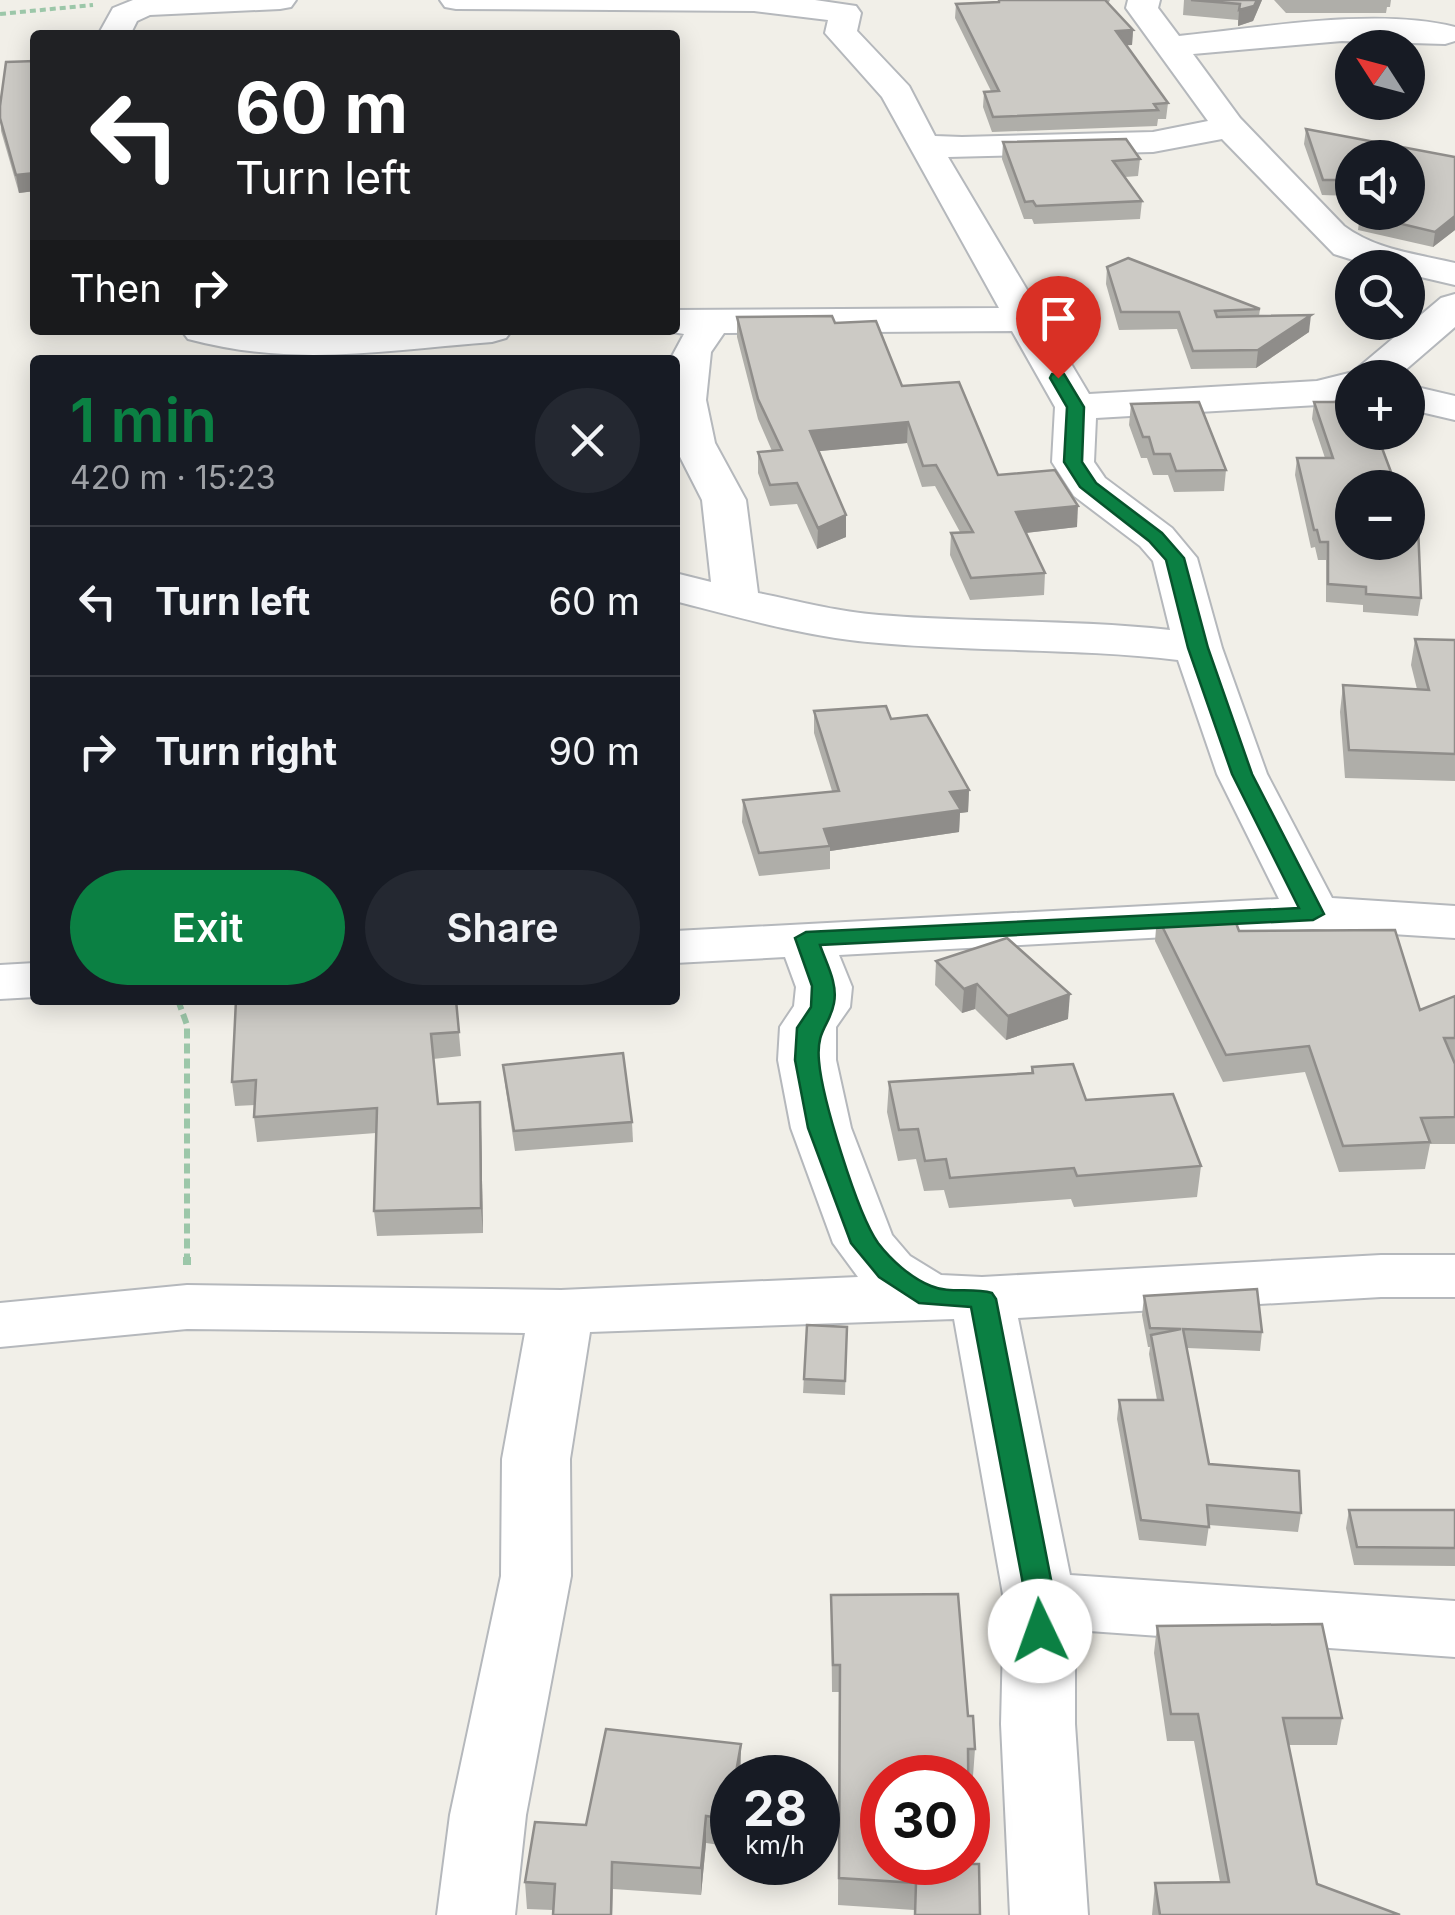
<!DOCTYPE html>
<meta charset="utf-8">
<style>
body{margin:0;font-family:Inter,sans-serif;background:#242831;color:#f1f3f6;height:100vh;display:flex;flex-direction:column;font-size:38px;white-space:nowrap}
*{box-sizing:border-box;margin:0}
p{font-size:32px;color:#9ea1a6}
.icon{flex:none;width:55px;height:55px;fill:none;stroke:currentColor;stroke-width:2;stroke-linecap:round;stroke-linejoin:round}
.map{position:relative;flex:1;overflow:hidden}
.panel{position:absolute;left:30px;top:355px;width:650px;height:650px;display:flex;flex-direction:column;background:#171b24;border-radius:10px;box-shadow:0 5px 25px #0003}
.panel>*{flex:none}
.hud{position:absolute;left:30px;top:30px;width:650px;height:305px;border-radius:10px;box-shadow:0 5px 25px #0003;background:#202124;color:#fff;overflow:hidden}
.needle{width:65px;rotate:306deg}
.tools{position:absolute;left:1335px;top:30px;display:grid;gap:20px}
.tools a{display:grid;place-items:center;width:90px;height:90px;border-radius:50%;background:#171b24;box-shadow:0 5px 25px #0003;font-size:50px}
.speed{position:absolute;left:710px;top:1755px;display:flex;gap:20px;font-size:50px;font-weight:700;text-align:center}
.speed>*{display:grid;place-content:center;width:130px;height:130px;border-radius:50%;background:#171b24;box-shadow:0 5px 25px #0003;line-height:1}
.speed small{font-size:25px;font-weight:400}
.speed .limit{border:15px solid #d22;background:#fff;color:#111}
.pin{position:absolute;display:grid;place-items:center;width:85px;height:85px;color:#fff;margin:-102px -42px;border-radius:50% 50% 50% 0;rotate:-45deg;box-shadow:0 0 10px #0007}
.pin .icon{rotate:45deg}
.me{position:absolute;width:110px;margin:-55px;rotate:357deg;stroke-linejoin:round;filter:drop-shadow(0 0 8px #0008)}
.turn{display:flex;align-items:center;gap:35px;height:210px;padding:0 40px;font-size:45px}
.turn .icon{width:130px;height:130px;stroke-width:2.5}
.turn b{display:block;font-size:70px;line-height:85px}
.then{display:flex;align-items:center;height:95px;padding:0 40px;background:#0003;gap:20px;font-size:38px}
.round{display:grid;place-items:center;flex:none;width:105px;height:105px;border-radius:52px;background:#242831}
.summary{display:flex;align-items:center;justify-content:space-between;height:170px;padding:0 40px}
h1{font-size:60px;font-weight:600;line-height:75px;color:#0b8043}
.action{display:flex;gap:20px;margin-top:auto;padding:20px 40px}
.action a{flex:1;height:115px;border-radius:60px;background:#0b8043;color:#fff;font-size:40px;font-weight:600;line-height:115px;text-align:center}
.action a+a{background:#242831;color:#f1f3f6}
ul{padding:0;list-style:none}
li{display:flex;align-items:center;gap:30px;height:150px;padding:0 40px;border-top:2px solid #363941}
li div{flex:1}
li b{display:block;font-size:38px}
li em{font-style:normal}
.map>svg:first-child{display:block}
</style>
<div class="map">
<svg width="1455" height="1915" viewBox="0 0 1455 1915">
<rect width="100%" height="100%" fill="#f1efe8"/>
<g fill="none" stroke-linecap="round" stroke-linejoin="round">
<defs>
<g id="minor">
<path d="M 133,0 L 296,0 L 291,7 L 280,9 L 150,15 L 137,21 L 130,35 L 98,35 L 113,8 Z"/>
<path d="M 440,0 L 815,0 L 856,6 L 861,13 L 857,31 L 909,86 L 935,136 L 962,137 L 1153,132 L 1208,121 L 1126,8 L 1128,0 L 1160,0 L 1158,8 L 1179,36 C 1260,28 1376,7 1455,27 L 1455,41 L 1445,44 L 1342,41 L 1193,54 L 1240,118 L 1344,226 C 1376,250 1417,254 1455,263 L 1455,285 L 1408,274 L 1408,268 L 1379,268 L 1334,254 L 1222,139 L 1153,152 L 948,157 L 1089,394 L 1317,381 L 1353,372 L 1441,298 L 1455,294 L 1455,327 L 1396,378 L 1352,378 L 1352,396 L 1318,405 L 1096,418 L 1094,462 L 1105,478 L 1172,528 L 1197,558 L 1222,648 L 1267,774 L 1332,898 L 1455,906 L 1455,938 L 1313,929 L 839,955 L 852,987 L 850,1007 L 836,1027 L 836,1060 L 851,1128 L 892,1235 L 910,1256 L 941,1275 L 982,1277 L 1381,1255 L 1455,1255 L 1455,1297 L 1381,1297 L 1018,1318 L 1070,1575 L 1455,1601 L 1455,1657 L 1075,1630 L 1075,1724 L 1088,1915 L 1010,1915 L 1001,1724 L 1004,1600 L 954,1319 L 590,1332 L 570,1459 L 571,1576 L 526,1815 L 515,1915 L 437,1915 L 450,1815 L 501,1576 L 502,1459 L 525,1333 L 187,1329 L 0,1347 L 0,1303 L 187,1285 L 561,1290 L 858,1277 L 833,1243 L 791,1128 L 778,1060 L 780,1027 L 794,1006 L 796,987 L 785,957 L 675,963 L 675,931 L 1279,899 L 1217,774 L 1178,660 C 1079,648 979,652 879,643 C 811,638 741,618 675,601 L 675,573 L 711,582 L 702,500 L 675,447 L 675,360 L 670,360 L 684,334 L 661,330 L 675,330 L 675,310 L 999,308 L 882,97 L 825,33 L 828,20 L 754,11 L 456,9 L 445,7 ZM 1012,331 L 1055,407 L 1052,462 L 1074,496 L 1140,546 L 1153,561 L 1170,630 C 1073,619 976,623 879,615 C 838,612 798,601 758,593 L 746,500 L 715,443 L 706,400 L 711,352 L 724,333 Z"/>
<path d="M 253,330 L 308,333 L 512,330 L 506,338 L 492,342 C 383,350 296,368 188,339 L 182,331 Z"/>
<path d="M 1408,385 L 1455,396 L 1455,420 L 1408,409 Z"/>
<path d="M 35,963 L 35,997 L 0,999 L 0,965 Z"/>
</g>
</defs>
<use href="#minor" stroke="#b5b8bc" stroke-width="4"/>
<path stroke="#9cc7a9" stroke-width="4" stroke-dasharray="6 4" stroke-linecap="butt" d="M 0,14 L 93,5"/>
<path stroke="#9cc7a9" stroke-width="6" stroke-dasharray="10 5" stroke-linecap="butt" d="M 178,1000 L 187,1025 L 187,1259"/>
<path stroke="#9cc7a9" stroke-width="8" stroke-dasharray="12 6" stroke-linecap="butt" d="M 187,1257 L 187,1265"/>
<use href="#minor" fill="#fff" fill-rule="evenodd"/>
</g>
<g fill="#afaea9">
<path d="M 999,0 L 1110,0 L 1108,4 L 1133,30 L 1132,45 L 1126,45 L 1168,103 L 1166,119 L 1158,119 L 1157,126 L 992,132 L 983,107 L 984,92 L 991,91 L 955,18 L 956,4 L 999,2 Z"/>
<path d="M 1184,0 L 1262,0 L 1253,21 L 1238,26 L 1238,20 L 1183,15 Z"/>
<path d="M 1274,0 L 1391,0 L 1390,7 L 1387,7 L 1386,13 L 1286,13 Z"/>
<path d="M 35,61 L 35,191 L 19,193 L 1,131 L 0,106 Z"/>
<path d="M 1306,129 L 1455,157 L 1455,230 L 1433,247 L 1358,230 L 1360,214 L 1408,212 L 1408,158 L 1352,158 L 1352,196 L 1322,195 L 1304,144 Z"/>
<path d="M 1003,142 L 1140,159 L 1138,176 L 1125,177 L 1142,201 L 1140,219 L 1034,224 L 1032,219 L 1024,219 L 1002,159 Z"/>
<path d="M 1107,267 L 1260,309 L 1259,316 L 1309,332 L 1256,368 L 1191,369 L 1177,329 L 1119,330 L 1106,284 Z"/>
<path d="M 737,317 L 835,323 L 998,475 L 1077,527 L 1026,533 L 1045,573 L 1044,595 L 970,600 L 950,555 L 951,533 L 960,532 L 935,486 L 922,487 L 907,443 L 819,451 L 846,537 L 817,549 L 797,504 L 770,506 L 758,473 L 758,452 L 772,451 L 758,419 L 737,337 Z"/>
<path d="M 1314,402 L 1421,598 L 1418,616 L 1363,612 L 1363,605 L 1326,602 L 1326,560 L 1318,560 L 1315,547 L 1311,548 L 1295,475 L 1297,458 L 1325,458 L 1312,419 Z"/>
<path d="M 1131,404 L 1226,470 L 1224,491 L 1174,492 L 1168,475 L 1153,475 L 1147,458 L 1141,458 L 1129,425 Z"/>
<path d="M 1415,639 L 1455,640 L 1455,781 L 1345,778 L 1340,712 L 1343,685 L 1417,689 L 1411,665 Z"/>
<path d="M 814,711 L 891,719 L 969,790 L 968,812 L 960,813 L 959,832 L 830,851 L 830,869 L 759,876 L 742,822 L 743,800 L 832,791 L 814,733 Z"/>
<path d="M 1157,916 L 1239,931 L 1420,1010 L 1455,996 L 1455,1144 L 1430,1144 L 1425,1169 L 1339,1172 L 1305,1072 L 1223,1082 L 1155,941 Z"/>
<path d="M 936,961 L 1068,1019 L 1006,1040 L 975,1009 L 962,1013 L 935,985 Z"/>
<path d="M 456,1000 L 461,1056 L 433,1059 L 438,1104 L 481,1127 L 483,1233 L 377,1236 L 374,1211 L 376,1133 L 257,1142 L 254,1117 L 255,1105 L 235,1106 L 232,1082 Z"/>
<path d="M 503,1065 L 632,1122 L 633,1142 L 515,1151 L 505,1084 Z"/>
<path d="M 1032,1067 L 1086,1100 L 1201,1166 L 1197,1197 L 1074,1207 L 1071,1199 L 949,1208 L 944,1190 L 924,1191 L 916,1159 L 898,1161 L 887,1112 L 889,1082 L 1031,1073 Z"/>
<path d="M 1144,1296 L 1262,1332 L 1260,1351 L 1187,1348 L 1209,1464 L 1301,1513 L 1298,1532 L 1209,1525 L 1206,1546 L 1139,1540 L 1117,1419 L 1119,1400 L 1157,1400 L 1149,1354 L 1150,1347 L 1148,1347 L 1142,1315 Z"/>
<path d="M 807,1325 L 847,1327 L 845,1395 L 803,1393 Z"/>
<path d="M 1349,1510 L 1455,1510 L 1455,1566 L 1354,1565 L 1346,1528 Z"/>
<path d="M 831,1595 L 968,1716 L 975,1749 L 973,1776 L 968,1776 L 969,1864 L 980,1915 L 914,1915 L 914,1910 L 838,1905 L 839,1692 L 832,1692 Z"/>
<path d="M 1157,1626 L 1342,1718 L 1337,1745 L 1289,1745 L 1317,1884 L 1400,1915 L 1152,1915 L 1155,1883 L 1220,1882 L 1194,1741 L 1167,1741 L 1154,1653 Z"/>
<path d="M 741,1744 L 741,1771 L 732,1778 L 732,1817 L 727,1846 L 706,1843 L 701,1895 L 613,1889 L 612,1915 L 553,1915 L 553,1910 L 527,1909 L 525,1882 L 586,1825 Z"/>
</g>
<g fill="#8f8d8a">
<path d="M 1257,0 L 1262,0 L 1253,21 L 1238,26 L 1239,10 Z"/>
<path d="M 1133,30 L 1132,45 L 1115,46 L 1116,31 Z"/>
<path d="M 35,173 L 35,191 L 19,193 L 16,175 Z"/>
<path d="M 1455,216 L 1455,230 L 1433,247 L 1435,232 Z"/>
<path d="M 1311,315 L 1309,332 L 1256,368 L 1258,350 Z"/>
<path d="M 908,422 L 907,443 L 810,452 L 810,431 Z"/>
<path d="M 680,480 L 680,509 L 675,512 L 675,483 Z"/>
<path d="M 1078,506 L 1077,527 L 1015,534 L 1016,512 Z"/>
<path d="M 846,515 L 846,537 L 817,549 L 818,528 Z"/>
<path d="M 969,790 L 968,812 L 960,813 L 959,832 L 830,851 L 830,846 L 824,829 L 950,792 Z"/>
<path d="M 977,984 L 975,1009 L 962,1013 L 964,989 Z"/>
<path d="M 1070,994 L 1068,1019 L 1006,1040 L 1008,1016 Z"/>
<path d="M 480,1102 L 481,1127 L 483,1233 L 481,1208 Z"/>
<path d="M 741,1744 L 739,1778 L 735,1778 Z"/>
<path d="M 732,1790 L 732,1817 L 727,1846 L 727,1819 Z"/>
<path d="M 706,1816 L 706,1843 L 701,1895 L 701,1868 Z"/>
</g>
<g fill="#cccac5" stroke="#8f8d8a" stroke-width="2.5" fill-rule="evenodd">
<path d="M 999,0 L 1105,0 L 1133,30 L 1116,31 L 1168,103 L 1154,104 L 1158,110 L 993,117 L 984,92 L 999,91 L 956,4 L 999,2 Z"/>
<path d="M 1191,0 L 1257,0 L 1254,6 L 1239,10 L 1240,4 Z"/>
<path d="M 35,61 L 35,173 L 16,175 L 0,118 L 0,106 L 6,62 Z"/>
<path d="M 1306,129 L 1455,157 L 1455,216 L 1435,232 L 1360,214 L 1363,212 L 1408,212 L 1408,158 L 1352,158 L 1352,180 L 1323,180 Z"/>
<path d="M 1126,139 L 1140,159 L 1113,161 L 1142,201 L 1036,206 L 1033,201 L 1025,202 L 1003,142 Z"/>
<path d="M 1128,258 L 1260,309 L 1215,311 L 1217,317 L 1311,315 L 1258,350 L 1193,351 L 1179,312 L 1121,312 L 1107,267 Z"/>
<path d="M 832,316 L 835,323 L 876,321 L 902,386 L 959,382 L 998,475 L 1055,470 L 1078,506 L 1016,512 L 1045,573 L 971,578 L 951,533 L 973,532 L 936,465 L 923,466 L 908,422 L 810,431 L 846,515 L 818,528 L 797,483 L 770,485 L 758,452 L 782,450 L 758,399 L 737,317 Z"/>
<path d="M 1199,402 L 1226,470 L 1176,471 L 1170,454 L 1154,454 L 1149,437 L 1143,437 L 1131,404 Z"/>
<path d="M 1314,402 L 1352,402 L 1352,432 L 1376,432 L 1397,488 L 1352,488 L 1352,542 L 1408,542 L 1408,502 L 1417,502 L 1421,598 L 1366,594 L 1366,587 L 1328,584 L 1328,542 L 1320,542 L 1317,530 L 1314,530 L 1297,458 L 1333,458 Z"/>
<path d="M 1415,639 L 1455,640 L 1455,754 L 1349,750 L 1343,685 L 1429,690 Z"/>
<path d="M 886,706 L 891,719 L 927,715 L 969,790 L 950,792 L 961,810 L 824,829 L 830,846 L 759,853 L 743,800 L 839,791 L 814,711 Z"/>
<path d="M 1232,912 L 1239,931 L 1395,930 L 1420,1010 L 1455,996 L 1455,1038 L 1444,1038 L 1455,1064 L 1455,1117 L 1421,1118 L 1430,1142 L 1343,1146 L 1309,1046 L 1226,1055 L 1157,916 Z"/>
<path d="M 1007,938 L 1070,994 L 1008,1016 L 977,984 L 964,989 L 936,961 Z"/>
<path d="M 236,1000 L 456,1000 L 459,1032 L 431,1034 L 438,1104 L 480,1102 L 481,1208 L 374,1211 L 377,1108 L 254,1117 L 256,1080 L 232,1082 Z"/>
<path d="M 623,1053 L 632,1122 L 514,1131 L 503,1065 Z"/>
<path d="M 1073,1064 L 1086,1100 L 1173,1094 L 1201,1166 L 1077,1176 L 1074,1168 L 950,1178 L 946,1159 L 925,1161 L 918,1129 L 899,1130 L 889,1082 L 1033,1073 L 1032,1067 Z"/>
<path d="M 1257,1289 L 1262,1332 L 1183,1329 L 1209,1464 L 1299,1471 L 1301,1513 L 1207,1505 L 1209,1527 L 1141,1520 L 1119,1400 L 1163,1400 L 1151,1335 L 1181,1329 L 1150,1328 L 1144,1296 Z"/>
<path d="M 807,1325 L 847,1327 L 845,1381 L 804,1379 Z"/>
<path d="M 1349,1510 L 1455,1510 L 1455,1548 L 1357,1547 Z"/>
<path d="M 958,1594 L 968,1716 L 973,1716 L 975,1749 L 968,1749 L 969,1864 L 979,1864 L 980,1915 L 915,1915 L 916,1883 L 839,1878 L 840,1665 L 833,1665 L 831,1595 ZM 882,1778 L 968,1778 L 968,1862 L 882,1862 Z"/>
<path d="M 1322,1624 L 1342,1718 L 1283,1718 L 1317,1884 L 1400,1915 L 1160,1915 L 1155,1883 L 1229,1882 L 1198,1714 L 1171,1714 L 1157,1626 Z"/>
<path d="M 606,1729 L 741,1744 L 735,1778 L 732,1778 L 732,1790 L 727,1819 L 706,1816 L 701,1868 L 612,1862 L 611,1915 L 553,1915 L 555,1884 L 525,1882 L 535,1822 L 586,1825 Z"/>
</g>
<path fill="#0b8043" stroke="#07532c" stroke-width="2.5" d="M 1052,374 L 1064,374 L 1084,407 L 1082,462 L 1096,483 L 1162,533 L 1184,558 L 1208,648 L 1252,774 L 1324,914 L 1313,920 L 820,945 C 826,963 838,983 834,1003 C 830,1026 816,1029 819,1061 C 822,1098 857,1213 878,1243 C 891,1260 911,1278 931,1286 C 949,1294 973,1287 992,1293 L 996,1299 L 1055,1600 L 1054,1631 L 1050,1639 L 1040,1642 L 1029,1639 L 1025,1631 L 1026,1600 L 971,1307 L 919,1303 L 879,1277 L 851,1243 L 808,1128 L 795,1060 L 797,1028 L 811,1007 L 812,986 L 795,938 L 806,932 L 1299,908 L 1232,774 L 1188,648 L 1166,560 L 1149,541 L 1080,487 L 1064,462 L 1067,407 L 1050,378 Z"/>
</svg>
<div class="tools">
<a><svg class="needle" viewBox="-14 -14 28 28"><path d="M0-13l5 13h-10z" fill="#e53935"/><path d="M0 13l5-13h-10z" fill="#9ea1a6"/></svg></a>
<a><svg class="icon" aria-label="sound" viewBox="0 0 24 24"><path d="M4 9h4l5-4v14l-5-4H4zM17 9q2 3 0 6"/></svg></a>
<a><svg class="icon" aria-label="search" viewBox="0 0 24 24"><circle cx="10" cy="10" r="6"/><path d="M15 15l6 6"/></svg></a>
<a>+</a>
<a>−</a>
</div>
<div class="speed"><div>28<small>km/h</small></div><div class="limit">30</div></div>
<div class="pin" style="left:1058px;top:378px;background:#d93025"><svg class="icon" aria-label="arrive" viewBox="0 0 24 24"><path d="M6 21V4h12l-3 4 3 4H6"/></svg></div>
<svg class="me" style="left:1040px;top:1631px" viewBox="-20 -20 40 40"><circle r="19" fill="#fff"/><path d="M0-13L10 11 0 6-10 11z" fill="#0b8043"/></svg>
<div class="hud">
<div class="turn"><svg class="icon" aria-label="left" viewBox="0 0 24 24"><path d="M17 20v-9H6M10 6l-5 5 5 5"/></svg><div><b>60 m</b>Turn left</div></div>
<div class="then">Then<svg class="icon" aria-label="right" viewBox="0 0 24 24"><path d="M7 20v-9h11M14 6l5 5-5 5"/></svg></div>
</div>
<section class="panel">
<div class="summary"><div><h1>1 min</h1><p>420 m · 15:23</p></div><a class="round"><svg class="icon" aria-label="close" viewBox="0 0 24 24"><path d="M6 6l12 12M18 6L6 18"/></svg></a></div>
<ul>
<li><svg class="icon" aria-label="left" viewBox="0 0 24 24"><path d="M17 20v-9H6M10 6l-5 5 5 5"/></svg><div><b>Turn left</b></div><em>60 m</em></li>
<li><svg class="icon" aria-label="right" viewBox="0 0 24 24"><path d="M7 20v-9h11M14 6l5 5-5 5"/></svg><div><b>Turn right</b></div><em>90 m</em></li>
</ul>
<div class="action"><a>Exit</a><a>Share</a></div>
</section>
</div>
